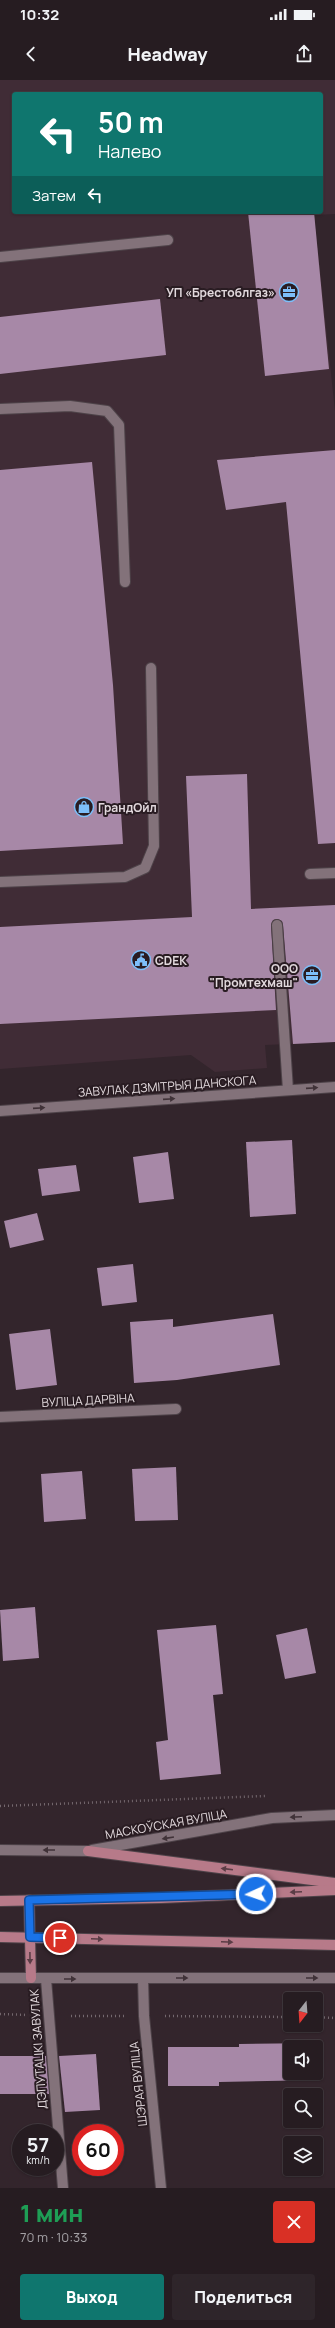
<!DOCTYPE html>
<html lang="ru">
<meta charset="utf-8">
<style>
body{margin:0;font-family:Manrope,sans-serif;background:#2e252a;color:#f1f3f6;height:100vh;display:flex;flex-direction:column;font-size:15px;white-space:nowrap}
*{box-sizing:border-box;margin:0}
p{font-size:13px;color:#a4a1a5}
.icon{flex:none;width:22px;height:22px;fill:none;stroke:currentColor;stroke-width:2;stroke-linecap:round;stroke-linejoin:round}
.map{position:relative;height:2108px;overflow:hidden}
.side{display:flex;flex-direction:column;background:#261c21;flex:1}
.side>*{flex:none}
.top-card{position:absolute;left:12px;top:12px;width:311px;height:122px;border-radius:4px;box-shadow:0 1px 3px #0004,0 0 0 1px #423a3f;background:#0f766e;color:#fff;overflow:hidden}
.needle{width:26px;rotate:197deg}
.controls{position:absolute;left:283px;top:1912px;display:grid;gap:8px}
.controls a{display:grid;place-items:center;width:40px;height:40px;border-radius:4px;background:#261c21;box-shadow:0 1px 3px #0004,0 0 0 1px #423a3f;font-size:20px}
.speed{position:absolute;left:12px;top:2044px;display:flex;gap:8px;font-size:20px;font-weight:700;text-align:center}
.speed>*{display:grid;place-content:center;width:52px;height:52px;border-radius:50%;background:#261c21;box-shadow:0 1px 3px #0004,0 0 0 1px #423a3f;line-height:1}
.speed small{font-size:10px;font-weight:400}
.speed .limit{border:6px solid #d22;background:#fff;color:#111}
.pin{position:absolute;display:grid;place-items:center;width:34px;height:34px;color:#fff;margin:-17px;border:2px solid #fff;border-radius:50%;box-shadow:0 1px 4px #0007}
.me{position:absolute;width:44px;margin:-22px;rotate:267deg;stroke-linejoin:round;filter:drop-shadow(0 0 3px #0008)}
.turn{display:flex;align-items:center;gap:14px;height:84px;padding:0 20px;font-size:18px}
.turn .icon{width:52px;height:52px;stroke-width:2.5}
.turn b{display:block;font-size:28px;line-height:34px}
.then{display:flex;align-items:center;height:38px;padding:0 20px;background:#0003;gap:8px;font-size:15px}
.round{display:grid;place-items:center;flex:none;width:42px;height:42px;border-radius:4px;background:#2e252a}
.summary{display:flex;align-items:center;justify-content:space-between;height:68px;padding:0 20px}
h1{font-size:24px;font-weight:800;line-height:30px;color:#1e9e55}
.action{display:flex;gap:8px;margin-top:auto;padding:8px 20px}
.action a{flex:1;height:46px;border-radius:4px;background:#0f766e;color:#fff;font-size:16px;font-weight:800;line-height:46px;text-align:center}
.action a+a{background:#2e252a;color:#f1f3f6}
.status{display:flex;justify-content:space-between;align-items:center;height:28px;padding:0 20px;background:#261c21;direction:ltr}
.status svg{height:11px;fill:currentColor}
header{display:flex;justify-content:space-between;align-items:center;height:52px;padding:0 20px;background:#261c21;font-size:18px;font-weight:800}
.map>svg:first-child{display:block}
</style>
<div class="status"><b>10:32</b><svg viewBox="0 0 49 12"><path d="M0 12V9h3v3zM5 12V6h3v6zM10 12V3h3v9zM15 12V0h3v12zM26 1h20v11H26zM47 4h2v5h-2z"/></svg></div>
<header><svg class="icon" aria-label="back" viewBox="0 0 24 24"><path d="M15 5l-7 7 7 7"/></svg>Headway<svg class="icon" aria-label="share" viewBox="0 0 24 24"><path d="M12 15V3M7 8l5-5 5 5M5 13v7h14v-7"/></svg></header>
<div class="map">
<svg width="335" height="2108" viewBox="0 0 335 2108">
<rect width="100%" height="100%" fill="#33252c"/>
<path fill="#402c36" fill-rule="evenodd" d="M 0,0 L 335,0 L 335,134 L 314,135 L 335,331 L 335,962 L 265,965 L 267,988 L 215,992 L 191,975 L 0,989 ZM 14,14 L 321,14 L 321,132 L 14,132 Z"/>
<g fill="#a788a7" fill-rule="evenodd">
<path d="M 248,132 L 314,132 L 329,289 L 265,296 Z"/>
<path d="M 160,219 L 166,275 L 0,294 L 0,237 Z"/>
<path d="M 335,370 L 335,763 L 318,764 L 286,422 L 226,430 L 217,380 Z"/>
<path d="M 92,382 L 113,605 L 123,764 L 0,771 L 0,390 Z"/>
<path d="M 247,694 L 251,829 L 335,825 L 335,962 L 293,964 L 283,845 L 282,841 L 277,839 L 273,840 L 271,845 L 276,930 L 0,944 L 0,847 L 192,837 L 186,696 Z"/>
<path d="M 292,1060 L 296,1134 L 250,1137 L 246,1062 Z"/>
<path d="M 168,1072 L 174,1119 L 139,1123 L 133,1077 Z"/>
<path d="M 76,1085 L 80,1111 L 42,1116 L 38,1089 Z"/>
<path d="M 37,1133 L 44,1160 L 10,1168 L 4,1141 Z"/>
<path d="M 133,1184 L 137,1222 L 102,1226 L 97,1188 Z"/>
<path d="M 273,1234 L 280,1285 L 177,1300 L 134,1303 L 130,1242 L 173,1239 L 173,1247 Z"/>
<path d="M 50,1249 L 57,1305 L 16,1310 L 9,1254 Z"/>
<path d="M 176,1387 L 178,1440 L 135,1441 L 132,1389 Z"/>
<path d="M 82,1391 L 86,1439 L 44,1442 L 41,1394 Z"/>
<path d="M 35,1527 L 39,1578 L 3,1581 L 0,1530 Z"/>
<path d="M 216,1545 L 223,1614 L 213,1615 L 221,1694 L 160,1700 L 156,1662 L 168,1660 L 157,1550 Z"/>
<path d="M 307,1548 L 316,1593 L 285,1599 L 276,1555 Z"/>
<path d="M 321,1963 L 321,2000 L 219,2002 L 219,2006 L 168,2006 L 168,1967 L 239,1967 L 239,1964 ZM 290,1967 L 316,1967 L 316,1993 L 290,1993 Z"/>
<path d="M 96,1974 L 100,2030 L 65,2032 L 59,1976 Z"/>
<path d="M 0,1976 L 46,1976 L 49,2014 L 0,2014 Z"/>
</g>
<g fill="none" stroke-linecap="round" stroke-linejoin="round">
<defs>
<g id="lane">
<path d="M 0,177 L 168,160"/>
<path d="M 0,329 L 70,326 L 107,331 L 119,345 L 125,502"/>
<path d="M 310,794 L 335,793"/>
<path d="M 0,802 L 125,797 L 145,788 L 154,766 L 151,588"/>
<path d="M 277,845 L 288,1010"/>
</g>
<g id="street">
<path d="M 0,1031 L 335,1007"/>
<path d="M 0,1337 L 176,1329"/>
<path d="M 92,1770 L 272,1738 L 335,1735"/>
<path d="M 143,1898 L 144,1936 L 161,2108"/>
<path d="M 46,1899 L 63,2108"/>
</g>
<g id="secondary">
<path d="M 0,1770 L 88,1771"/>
<path d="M 0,1898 L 335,1898"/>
</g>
<g id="primary">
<path d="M 88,1771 L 335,1803"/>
<path d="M 29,1820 L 31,1898"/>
<path d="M 0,1821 L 161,1818 L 335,1810"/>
<path d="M 0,1857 L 335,1865"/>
</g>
</defs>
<use href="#lane" stroke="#4e4349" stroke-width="12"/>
<use href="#street" stroke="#4e4349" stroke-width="12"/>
<use href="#secondary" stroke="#4e4349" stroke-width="12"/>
<use href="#primary" stroke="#4e4349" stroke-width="12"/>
<g stroke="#74686e" stroke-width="2.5" stroke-dasharray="1 3" stroke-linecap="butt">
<path d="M 0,1726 L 265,1716"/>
<path d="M 0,1934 L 28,1935"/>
<path d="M 71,1936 L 124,1936"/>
<path d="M 165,1936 L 290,1937"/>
<path d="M 316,1937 L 335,1938"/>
</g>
<use href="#lane" stroke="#83727a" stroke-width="10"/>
<use href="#street" stroke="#83727a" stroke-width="10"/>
<use href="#secondary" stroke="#83727a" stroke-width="10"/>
<use href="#primary" stroke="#b77a89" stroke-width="10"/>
</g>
<defs><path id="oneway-solid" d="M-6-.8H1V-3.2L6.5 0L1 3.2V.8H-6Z"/></defs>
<g fill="#403238">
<use href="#oneway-solid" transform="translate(312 1008) rotate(-4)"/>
<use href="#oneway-solid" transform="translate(169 1019) rotate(-4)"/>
<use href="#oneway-solid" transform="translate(39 1028) rotate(-4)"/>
<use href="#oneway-solid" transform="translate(296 1737) rotate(177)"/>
<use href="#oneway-solid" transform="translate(168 1758) rotate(171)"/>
<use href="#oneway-solid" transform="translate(49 1770) rotate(-180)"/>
<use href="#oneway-solid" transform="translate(182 1898)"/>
<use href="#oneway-solid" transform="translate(312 1898)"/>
<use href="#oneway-solid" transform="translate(70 1899)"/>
</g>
<g fill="#5b3d46">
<use href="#oneway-solid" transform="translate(227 1789) rotate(-173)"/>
<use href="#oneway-solid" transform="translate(296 1812) rotate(177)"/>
<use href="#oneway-solid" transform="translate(97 1859) rotate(2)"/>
<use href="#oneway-solid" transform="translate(227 1862) rotate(2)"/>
<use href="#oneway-solid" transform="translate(30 1878) rotate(89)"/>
</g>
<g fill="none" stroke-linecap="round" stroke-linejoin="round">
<defs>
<path id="route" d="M 60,1858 L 30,1857 L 29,1820 L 256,1814"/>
</defs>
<use href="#route" stroke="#114b97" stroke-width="10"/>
<use href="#route" stroke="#1a73e8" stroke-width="7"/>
</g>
<defs>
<symbol id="office-ring" viewBox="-11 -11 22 22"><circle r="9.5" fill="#291c22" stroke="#7dbef9" stroke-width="1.5"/><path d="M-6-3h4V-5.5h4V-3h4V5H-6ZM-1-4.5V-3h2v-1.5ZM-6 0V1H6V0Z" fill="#7dbef9"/></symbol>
<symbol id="shop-ring" viewBox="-11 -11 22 22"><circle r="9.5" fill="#291c22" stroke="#7dbef9" stroke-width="1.5"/><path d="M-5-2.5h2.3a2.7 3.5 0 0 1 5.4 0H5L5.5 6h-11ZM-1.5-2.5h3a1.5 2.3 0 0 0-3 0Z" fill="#7dbef9"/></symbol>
<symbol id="civic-ring" viewBox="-11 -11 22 22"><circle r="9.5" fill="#291c22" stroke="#7dbef9" stroke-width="1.5"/><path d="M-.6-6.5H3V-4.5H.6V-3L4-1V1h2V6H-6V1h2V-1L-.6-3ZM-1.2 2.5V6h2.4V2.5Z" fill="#7dbef9"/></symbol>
</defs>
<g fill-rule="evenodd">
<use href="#office-ring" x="278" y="201" width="22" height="22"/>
<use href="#shop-ring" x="73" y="716" width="22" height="22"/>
<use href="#civic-ring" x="130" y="869" width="22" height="22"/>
<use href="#office-ring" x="301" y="884" width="22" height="22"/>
</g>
<g text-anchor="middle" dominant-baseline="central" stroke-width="4" stroke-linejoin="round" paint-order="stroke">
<g font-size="12" font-weight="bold" fill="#e2d9dd" stroke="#291c22" text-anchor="end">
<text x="275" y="212">УП «Брестоблгаз»</text>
<text x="98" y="727" text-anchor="start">ГрандОйл</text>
<text x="155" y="880" text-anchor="start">CDEK</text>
<text x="298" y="888">ООО<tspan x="298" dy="14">"Промтехмаш"</tspan></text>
</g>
<g font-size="12" fill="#e2d9dd" stroke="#291c22">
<text transform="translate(167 1006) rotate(-4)">ЗАВУЛАК ДЗМІТРЫЯ ДАНСКОГА</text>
<text transform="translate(88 1320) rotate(-3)">ВУЛІЦА ДАРВІНА</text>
<text transform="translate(166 1744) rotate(-10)">МАСКОЎСКАЯ ВУЛІЦА</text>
<text transform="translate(38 1969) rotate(-94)">ДЭПУТАЦКІ ЗАВУЛАК</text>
<text transform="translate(138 2004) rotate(-96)">ШЭРАЯ ВУЛІЦА</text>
</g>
</g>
</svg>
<div class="controls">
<a><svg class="needle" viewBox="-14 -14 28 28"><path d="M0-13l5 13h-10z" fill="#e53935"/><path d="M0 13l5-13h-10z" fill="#a4a1a5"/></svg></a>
<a><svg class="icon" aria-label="sound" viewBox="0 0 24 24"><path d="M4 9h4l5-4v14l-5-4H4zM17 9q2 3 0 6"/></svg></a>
<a><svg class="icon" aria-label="search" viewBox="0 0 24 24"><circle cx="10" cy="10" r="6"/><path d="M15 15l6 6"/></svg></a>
<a><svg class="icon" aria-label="layers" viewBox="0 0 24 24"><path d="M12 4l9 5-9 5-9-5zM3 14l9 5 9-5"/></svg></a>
</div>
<div class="speed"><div>57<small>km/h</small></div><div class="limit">60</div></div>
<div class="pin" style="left:60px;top:1858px;background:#d93025"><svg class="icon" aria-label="arrive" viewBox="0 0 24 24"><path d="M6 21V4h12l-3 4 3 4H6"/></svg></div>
<svg class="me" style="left:256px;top:1814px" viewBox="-20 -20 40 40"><circle r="17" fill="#1a73e8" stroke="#fff" stroke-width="3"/><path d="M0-11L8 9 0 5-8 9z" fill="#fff"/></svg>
<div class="top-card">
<div class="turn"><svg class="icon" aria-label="left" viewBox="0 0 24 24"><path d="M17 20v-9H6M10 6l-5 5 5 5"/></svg><div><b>50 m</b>Налево</div></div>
<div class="then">Затем<svg class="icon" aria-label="left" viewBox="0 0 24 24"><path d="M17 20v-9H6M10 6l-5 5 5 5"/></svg></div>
</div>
</div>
<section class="side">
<div class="summary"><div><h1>1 мин</h1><p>70 m · 10:33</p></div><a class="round" style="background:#d93025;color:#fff"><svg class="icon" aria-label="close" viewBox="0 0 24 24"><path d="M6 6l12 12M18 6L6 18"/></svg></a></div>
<div class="action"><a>Выход</a><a>Поделиться</a></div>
</section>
